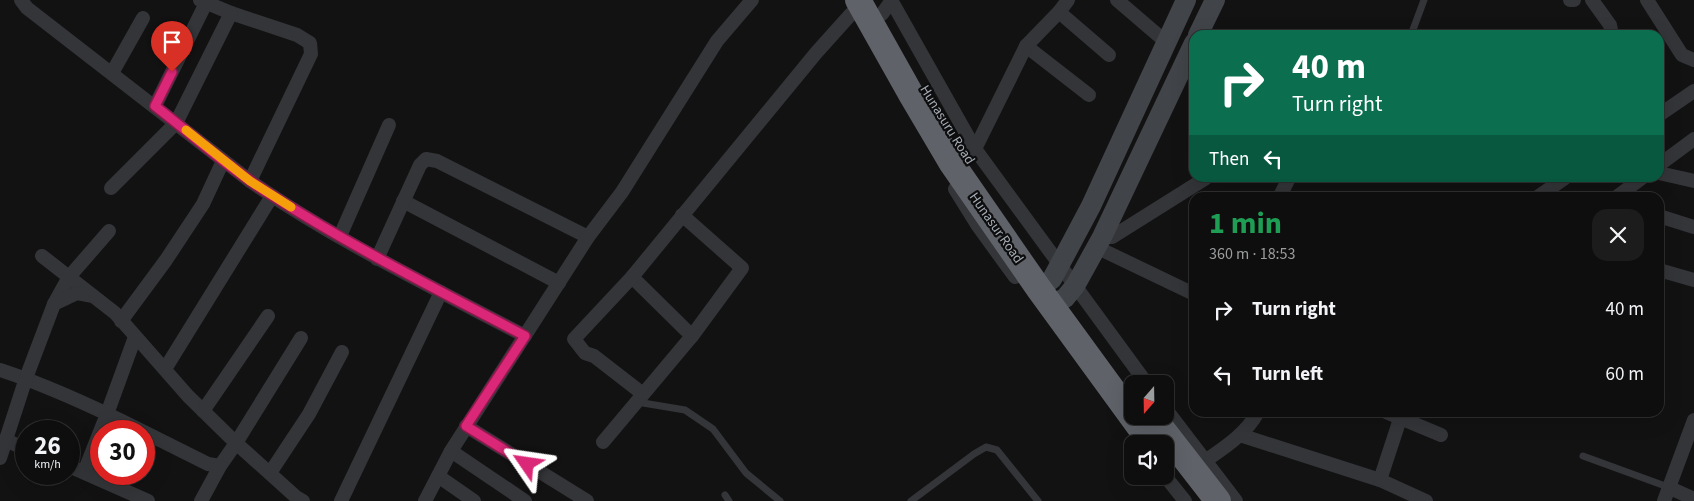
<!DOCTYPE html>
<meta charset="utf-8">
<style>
body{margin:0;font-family:"Source Sans 3",sans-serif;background:#1c1c1c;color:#f1f3f6;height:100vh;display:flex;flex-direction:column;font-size:19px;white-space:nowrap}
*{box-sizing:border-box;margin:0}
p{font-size:16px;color:#9b9c9e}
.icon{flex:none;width:28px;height:28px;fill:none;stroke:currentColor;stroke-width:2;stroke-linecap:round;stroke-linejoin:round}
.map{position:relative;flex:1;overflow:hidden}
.panel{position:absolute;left:1189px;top:192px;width:475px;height:225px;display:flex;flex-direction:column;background:#0e0e0e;border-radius:15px;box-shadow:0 5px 20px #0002,0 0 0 1px #2e2e2e}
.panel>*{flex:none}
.guide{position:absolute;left:1189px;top:30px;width:475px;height:152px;border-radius:15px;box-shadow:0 5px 20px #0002,0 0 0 1px #2e2e2e;background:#0b6e4f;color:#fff;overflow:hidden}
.needle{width:32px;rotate:200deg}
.buttons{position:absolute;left:1124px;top:375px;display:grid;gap:10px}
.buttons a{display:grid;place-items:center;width:50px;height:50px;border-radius:10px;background:#0e0e0e;box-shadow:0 5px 20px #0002,0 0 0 1px #2e2e2e;font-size:25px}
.speed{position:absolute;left:15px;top:420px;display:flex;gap:10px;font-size:25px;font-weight:700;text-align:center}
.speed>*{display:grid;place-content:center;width:65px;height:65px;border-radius:50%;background:#0e0e0e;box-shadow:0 5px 20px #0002,0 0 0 1px #2e2e2e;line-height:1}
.speed small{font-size:12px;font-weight:400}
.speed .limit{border:8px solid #d22;background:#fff;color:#111}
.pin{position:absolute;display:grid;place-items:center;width:42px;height:42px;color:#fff;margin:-51px -21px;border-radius:50% 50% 50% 0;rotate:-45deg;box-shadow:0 0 5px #0007}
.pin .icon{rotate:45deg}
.me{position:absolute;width:55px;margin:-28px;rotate:302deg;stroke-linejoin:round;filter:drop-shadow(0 0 4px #0008)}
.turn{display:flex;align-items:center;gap:18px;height:105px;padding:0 20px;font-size:22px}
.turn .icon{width:65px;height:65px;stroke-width:2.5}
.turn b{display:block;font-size:35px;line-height:42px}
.then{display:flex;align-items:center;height:48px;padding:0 20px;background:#0003;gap:10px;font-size:19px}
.round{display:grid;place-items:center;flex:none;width:52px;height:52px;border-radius:15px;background:#1c1c1c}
.overview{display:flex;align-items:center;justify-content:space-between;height:85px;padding:0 20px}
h1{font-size:30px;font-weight:700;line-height:38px;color:#1e9e55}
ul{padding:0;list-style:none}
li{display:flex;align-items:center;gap:15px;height:65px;padding:0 20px}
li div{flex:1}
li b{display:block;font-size:19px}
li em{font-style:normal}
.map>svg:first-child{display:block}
</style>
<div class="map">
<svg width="1694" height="501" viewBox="0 0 1694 501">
<rect width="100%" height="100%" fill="#121213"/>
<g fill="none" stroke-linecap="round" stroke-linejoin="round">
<g stroke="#333538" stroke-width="7">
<path d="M 1411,35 L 1424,0"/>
<path d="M 637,402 L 685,410 L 713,429 L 746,473 L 780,501"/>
<path d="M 1583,456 L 1668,487"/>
<path d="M 725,495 L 729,501"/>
<path d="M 911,501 L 974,454 L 986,447 L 997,450 L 1038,501"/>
</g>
<g stroke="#333538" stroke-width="14">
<path d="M 21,0 L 27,8 L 250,181 C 337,241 432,287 525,336"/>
<path d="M 200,0 L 231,13 L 297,35 L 310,43 L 311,54 L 250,181"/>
<path d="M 891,0 L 975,149 L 1147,384"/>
<path d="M 1117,0 L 1166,42"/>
<path d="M 1570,0 L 1574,0"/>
<path d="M 1592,0 L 1610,25 L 1612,35"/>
<path d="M 1647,0 L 1682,55 L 1694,60"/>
<path d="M 1059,12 L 1109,55"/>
<path d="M 882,14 L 892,0"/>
<path d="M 1026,46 L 1089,95"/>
<path d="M 112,73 L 143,18"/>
<path d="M 155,106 L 206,3"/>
<path d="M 1659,115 L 1694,91"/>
<path d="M 965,154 L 975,149 L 1026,46 L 1059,12 L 1068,0"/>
<path d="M 1659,165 L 1694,139"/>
<path d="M 1659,173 L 1694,181"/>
<path d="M 111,188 L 176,123 L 231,13"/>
<path d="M 955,189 L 978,226 L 1015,277"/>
<path d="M 1279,198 L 1289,178"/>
<path d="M 1536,198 L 1565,178"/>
<path d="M 1615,198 L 1642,178"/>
<path d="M 403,201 L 559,283"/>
<path d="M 1659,216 L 1694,227"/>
<path d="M 340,236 L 389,125"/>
<path d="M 1102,237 L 1112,237 L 1206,178"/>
<path d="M 1096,247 L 1194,294"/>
<path d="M 42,256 L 115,313 L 188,396 L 236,443 L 296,497 L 303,501"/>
<path d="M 377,259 L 420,165 L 426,159 L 437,161 L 588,237"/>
<path d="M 1659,270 L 1694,280"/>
<path d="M 632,277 L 692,336"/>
<path d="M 54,304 L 69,277 L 109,231"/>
<path d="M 121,321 L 166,260 L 203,204 L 223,161"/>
<path d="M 165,369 L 272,196"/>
<path d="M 0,370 C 49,386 96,408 142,431"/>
<path d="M 643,394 L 594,356 L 585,353 L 574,339 L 632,277 L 816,53 L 851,14 L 861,6"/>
<path d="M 1165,408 L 1236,501"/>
<path d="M 203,411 L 268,316"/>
<path d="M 1386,412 L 1441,435"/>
<path d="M 466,426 L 587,501"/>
<path d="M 144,432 L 208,464 L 220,466 L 236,443 L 301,338"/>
<path d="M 1240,435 L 1380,480 L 1426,501"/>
<path d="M 5,440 L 26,449"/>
<path d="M 603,442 L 692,336 L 742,268 L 682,215"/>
<path d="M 451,451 L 525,501"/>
<path d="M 0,458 L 26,378 L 54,304 L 77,293 L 93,296"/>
<path d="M 69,466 L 148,501"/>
<path d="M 1198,466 C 1220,450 1244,437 1258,412"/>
<path d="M 84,472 L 107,414 L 135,337"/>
<path d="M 270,473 L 309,414 L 342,352"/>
<path d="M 438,476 L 474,501"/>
<path d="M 1165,476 L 1185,501"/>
<path d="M 1380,480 L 1400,419"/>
<path d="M 1668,487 L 1694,499"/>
<path d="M 201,501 L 220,466"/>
<path d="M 341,501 L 441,292"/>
<path d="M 425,501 L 451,451 L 588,237 L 622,192 L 717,41 L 752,0"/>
<path d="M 1664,501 L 1694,420"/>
</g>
<g stroke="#414448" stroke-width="20">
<path d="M 1198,35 L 1215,0"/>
<path d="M 1039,289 L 1052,279 L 1066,253 L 1091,206 L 1186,0"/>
<path d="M 1051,305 L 1065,298 L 1075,286 L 1102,237 L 1194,43"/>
</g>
<g stroke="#5f6369" stroke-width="26">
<path d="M 858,0 L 912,96 L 951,162 L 1039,289 L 1152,444"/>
<path d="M 1152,416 L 1218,501"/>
</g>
</g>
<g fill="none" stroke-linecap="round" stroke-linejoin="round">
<defs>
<path id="route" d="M 172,72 L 155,106 C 194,136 231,170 273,196 C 354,248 440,291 525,336 L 466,426 L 527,464"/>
</defs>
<use href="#route" stroke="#8e194d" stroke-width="12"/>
<use href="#route" stroke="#db2777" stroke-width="9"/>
<path stroke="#f59e0b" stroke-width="9" d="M 186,130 L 250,181 L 291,207"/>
</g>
<g text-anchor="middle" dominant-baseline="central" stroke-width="4.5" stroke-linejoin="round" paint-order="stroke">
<g font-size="14" fill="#a4abb4" stroke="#0d0d0e">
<text transform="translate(947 125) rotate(58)">Hunasuru Road</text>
<text transform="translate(996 228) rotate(55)">Hunasur Road</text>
</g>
</g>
</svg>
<div class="buttons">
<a><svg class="needle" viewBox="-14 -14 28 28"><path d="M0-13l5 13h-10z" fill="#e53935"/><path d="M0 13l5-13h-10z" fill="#9b9c9e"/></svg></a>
<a><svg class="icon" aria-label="sound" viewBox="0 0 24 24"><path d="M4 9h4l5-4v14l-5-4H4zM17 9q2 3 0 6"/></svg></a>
</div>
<div class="speed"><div>26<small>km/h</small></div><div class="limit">30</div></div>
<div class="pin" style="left:172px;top:72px;background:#d93025"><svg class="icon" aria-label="arrive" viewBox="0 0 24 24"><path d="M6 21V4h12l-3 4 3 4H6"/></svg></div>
<svg class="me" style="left:527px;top:464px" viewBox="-20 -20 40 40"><path d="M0-17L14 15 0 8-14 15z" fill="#db2777" stroke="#fff" stroke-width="4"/></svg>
<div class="guide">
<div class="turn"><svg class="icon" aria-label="right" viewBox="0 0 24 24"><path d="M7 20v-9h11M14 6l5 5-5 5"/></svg><div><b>40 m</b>Turn right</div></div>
<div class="then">Then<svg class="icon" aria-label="left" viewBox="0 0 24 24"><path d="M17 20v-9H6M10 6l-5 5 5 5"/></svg></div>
</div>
<section class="panel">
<div class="overview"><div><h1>1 min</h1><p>360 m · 18:53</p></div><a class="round"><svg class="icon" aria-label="close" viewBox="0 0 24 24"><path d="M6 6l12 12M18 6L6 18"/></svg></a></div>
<ul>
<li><svg class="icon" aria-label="right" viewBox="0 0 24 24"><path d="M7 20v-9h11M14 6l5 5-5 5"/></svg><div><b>Turn right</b></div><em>40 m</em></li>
<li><svg class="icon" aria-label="left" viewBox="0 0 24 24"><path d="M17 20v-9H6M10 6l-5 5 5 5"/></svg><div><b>Turn left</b></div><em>60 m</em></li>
</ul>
</section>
</div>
